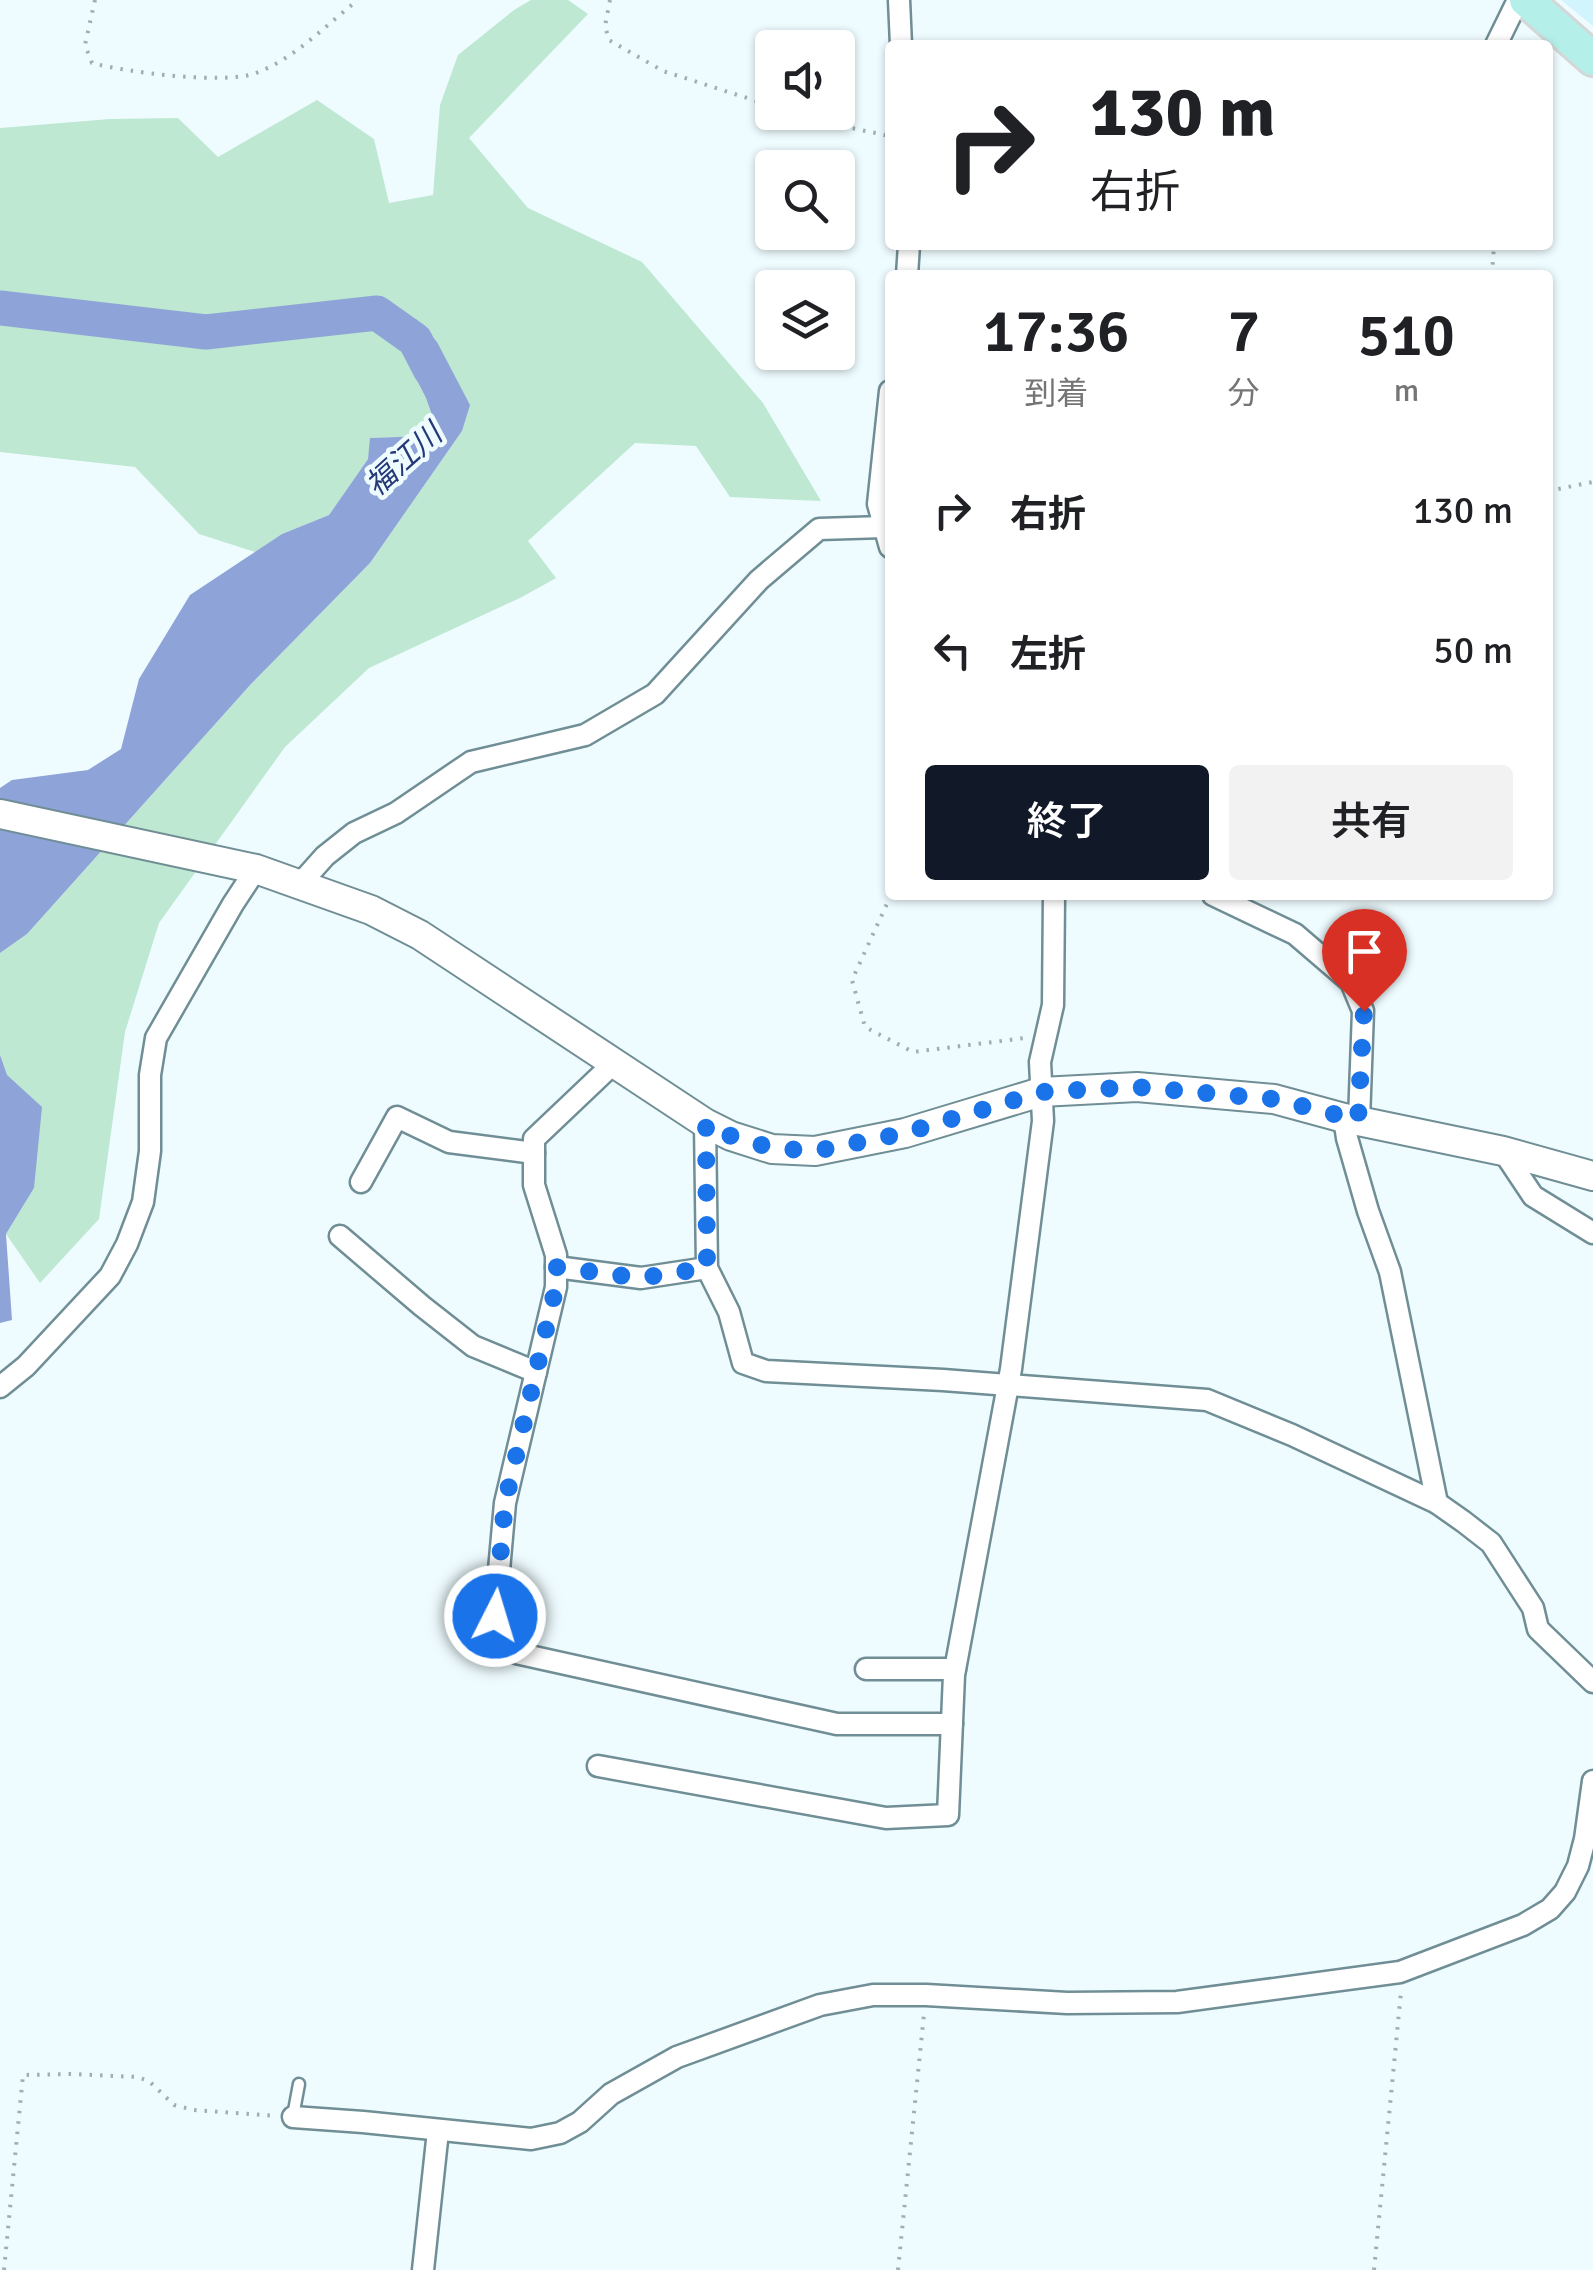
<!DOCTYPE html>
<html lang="ja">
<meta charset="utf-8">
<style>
body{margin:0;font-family:Signika,"Noto Sans JP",sans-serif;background:#f2f2f2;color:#202124;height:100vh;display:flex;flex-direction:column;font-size:38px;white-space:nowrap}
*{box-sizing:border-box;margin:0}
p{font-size:32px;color:#757577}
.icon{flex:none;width:55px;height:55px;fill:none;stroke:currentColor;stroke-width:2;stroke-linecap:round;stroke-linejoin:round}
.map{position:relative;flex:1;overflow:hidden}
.sheet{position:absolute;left:885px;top:270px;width:668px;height:630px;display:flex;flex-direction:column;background:#fff;border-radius:10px;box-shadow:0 2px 8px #0004}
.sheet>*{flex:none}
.hud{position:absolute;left:885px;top:40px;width:668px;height:210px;border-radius:10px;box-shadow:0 2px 8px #0004;background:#fff;color:#202124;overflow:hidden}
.fabs{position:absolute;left:755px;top:30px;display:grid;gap:20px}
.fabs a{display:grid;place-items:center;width:100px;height:100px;border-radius:10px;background:#fff;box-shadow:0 2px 8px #0004;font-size:50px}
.pin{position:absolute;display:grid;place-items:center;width:85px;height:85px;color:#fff;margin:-102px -42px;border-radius:50% 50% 50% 0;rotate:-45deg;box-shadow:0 0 10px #0007}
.pin .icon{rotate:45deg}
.me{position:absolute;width:110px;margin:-55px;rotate:5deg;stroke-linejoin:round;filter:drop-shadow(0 0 8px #0008)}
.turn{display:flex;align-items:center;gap:35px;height:210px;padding:0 40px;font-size:45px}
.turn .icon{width:130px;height:130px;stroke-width:2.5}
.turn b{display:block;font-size:70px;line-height:85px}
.eta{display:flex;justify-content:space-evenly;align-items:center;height:170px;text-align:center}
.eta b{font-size:60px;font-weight:600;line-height:70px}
.primary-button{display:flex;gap:20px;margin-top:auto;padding:20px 40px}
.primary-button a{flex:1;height:115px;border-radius:10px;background:#111827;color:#fff;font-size:40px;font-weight:600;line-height:115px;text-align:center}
.primary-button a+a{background:#f2f2f2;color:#202124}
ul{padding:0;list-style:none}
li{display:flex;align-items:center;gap:30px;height:140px;padding:0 40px}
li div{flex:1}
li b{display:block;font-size:38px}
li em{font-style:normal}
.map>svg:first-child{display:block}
</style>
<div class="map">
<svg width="1593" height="2270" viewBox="0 0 1593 2270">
<rect width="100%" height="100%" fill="#effcff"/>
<path fill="#d2f4fc" d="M 1561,0 L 1593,0 L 1593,26 Z"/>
<path fill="#bee8d1" d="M 531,0 L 568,0 L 588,14 L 469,138 L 528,208 L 642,262 L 763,403 L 821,501 L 730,497 L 696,446 L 635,443 L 528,541 L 556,578 L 522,597 L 369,668 L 285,747 L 159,923 L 125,1032 L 99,1219 L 40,1283 L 6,1234 L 34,1188 L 0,1055 L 0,953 L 27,934 L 251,684 L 370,563 L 462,431 L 410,367 L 426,398 L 434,422 L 425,436 L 371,438 L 368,459 L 329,515 L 282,534 L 255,552 L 199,534 L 135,467 L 0,452 L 0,128 L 110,119 L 178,118 L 218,157 L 317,100 L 374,139 L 389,203 L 433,195 L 440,105 L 458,55 L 514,10 Z"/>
<g fill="#8ea3d8">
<path d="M 400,319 L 416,319 L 437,342 L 470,405 L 462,431 L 370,563 L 251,684 L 27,934 L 0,953 L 0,788 L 12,780 L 88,770 L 121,749 L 139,679 L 190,595 L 282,534 L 329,515 L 368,459 L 370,438 L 425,436 L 434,421 L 426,398 L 410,367 Z"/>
<path d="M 0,1055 L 7,1075 L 42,1107 L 34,1188 L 6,1234 L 12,1320 L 0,1323 Z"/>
</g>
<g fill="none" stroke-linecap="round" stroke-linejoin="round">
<path stroke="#8ea3d8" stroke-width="35" d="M 0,308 L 206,332 L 377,313 L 415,340 L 430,369"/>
<defs>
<path id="service" d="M 293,2116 L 299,2084"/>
<g id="minor">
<path d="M 899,0 L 901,45"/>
<path d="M 1496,45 L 1518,0"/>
<path d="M 907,275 L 909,245"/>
<path d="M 890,391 L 878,504 L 890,547"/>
<path d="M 300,884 L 325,856 L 354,833 L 396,813 L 471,762 L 585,735 L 655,694 L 759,580 L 819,529 L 884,527"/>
<path d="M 1213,895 L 1295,934 L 1351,982 L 1363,1011 L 1359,1120"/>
<path d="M 614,1063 L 534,1139 L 534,1185 L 556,1255 L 556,1287 L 505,1503 L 495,1615 L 516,1653 L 837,1724 L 952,1724"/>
<path d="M 1344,1118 L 1347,1138 L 1368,1211 L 1390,1272 L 1437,1503"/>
<path d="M 705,1123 L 707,1268 L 729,1312 L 743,1363 L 766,1371 L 943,1380 L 1207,1400 L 1292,1435 L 1437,1503 L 1464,1522 L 1491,1543 L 1533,1608 L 1538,1629 L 1593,1682"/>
<path d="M 1503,1151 L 1533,1196 L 1593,1233"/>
<path d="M 361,1182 L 397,1117 L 449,1142 L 534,1153"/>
<path d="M 340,1236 L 422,1306 L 473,1346 L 536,1372"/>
<path d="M 556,1267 L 641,1278 L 707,1268"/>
<path d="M 0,1387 L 26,1366 L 110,1276 L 127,1244 L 143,1202 L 150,1151 L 150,1075 L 156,1038 L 233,904 L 256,869"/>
<path d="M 866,1669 L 955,1669"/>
<path d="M 598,1766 L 886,1818 L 948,1815 L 954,1675 L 1011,1369 L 1043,1121 L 1040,1062 L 1053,1005 L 1054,895"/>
<path d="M 293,2117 L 363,2122 L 531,2139 L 560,2133 L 580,2122 L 611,2094 L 677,2057 L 820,2005 L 873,1995 L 926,1995 L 1067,2003 L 1177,2002 L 1400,1972 L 1523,1925 L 1550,1909 L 1565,1892 L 1578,1866 L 1585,1839 L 1593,1781"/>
<path d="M 423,2270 L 438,2131"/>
</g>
<path id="tertiary" d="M 0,814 L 256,869 L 371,910 L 420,935 L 705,1123 L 731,1136 L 772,1149 L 815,1151 L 905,1133 L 1041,1092 L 1137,1087 L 1274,1099 L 1344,1118 L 1503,1151 L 1593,1176"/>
<path id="primary" d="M 1526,0 L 1593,59"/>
</defs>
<use href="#service" stroke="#708e95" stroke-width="15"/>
<use href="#minor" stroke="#708e95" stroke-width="25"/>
<use href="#tertiary" stroke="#708e95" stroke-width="32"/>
<use href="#primary" stroke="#d4d7d7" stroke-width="38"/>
<g stroke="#a1adb0" stroke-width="4" stroke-dasharray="2.5 8" stroke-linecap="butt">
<path d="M 95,0 L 85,45 L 92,63 C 125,72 225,85 256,73 C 294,59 326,25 358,0"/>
<path d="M 610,0 L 605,26 L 609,40 L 663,71 L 772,106"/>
<path d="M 792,112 L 817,121 L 890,136"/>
<path d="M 1492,275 L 1494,245"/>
<path d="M 1548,491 L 1593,482"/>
<path d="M 891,895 L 852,980 L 865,1027 L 913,1052 L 1025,1038"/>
<path d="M 4,2270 L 23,2075 L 71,2074 L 137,2077 L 149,2081 L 174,2105 L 194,2110 L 277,2116"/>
<path d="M 898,2270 L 924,2014"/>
<path d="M 1374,2270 L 1401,1992"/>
</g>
<use href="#service" stroke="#fff" stroke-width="10"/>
<use href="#minor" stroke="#fff" stroke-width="20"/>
<use href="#tertiary" stroke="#fff" stroke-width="28"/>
<use href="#primary" stroke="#b5efe9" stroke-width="32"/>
</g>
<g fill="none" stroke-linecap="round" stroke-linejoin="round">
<path stroke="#1a73e8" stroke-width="18" stroke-dasharray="0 32.4" d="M 495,1616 L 505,1503 L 556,1287 L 556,1267 L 640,1278 L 707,1268 L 706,1123 L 731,1136 L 772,1148 L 815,1151 L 905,1133 L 1041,1092 L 1137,1087 L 1274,1099 L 1358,1120 L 1364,1011"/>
</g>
<g text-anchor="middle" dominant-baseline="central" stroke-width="9" stroke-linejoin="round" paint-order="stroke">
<g font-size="30" font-style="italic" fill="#253978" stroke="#effcff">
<text transform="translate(404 460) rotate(-42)">福江川</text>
</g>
</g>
</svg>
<div class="fabs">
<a><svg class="icon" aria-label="sound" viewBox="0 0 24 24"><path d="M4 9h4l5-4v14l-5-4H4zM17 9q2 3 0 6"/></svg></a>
<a><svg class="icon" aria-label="search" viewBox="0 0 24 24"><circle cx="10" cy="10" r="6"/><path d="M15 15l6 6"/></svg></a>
<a><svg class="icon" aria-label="layers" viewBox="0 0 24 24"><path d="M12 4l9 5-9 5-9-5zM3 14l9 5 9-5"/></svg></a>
</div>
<div class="pin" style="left:1364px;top:1011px;background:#d93025"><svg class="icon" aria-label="arrive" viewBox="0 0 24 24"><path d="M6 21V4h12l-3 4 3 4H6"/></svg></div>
<svg class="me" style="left:495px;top:1616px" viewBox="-20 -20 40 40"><circle r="17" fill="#1a73e8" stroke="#fff" stroke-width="3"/><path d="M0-11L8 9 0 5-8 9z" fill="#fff"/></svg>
<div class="hud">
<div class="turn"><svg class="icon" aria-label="right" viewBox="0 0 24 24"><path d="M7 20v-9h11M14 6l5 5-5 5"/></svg><div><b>130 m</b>右折</div></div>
</div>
<section class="sheet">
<div class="eta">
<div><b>17:36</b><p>到着</p></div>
<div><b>7</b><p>分</p></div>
<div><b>510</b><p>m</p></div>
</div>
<ul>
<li><svg class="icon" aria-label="right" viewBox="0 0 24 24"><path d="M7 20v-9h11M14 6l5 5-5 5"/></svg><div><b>右折</b></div><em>130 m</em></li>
<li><svg class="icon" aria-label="left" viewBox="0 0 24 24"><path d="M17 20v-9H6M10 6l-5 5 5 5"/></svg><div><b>左折</b></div><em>50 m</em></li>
</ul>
<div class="primary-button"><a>終了</a><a>共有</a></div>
</section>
</div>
